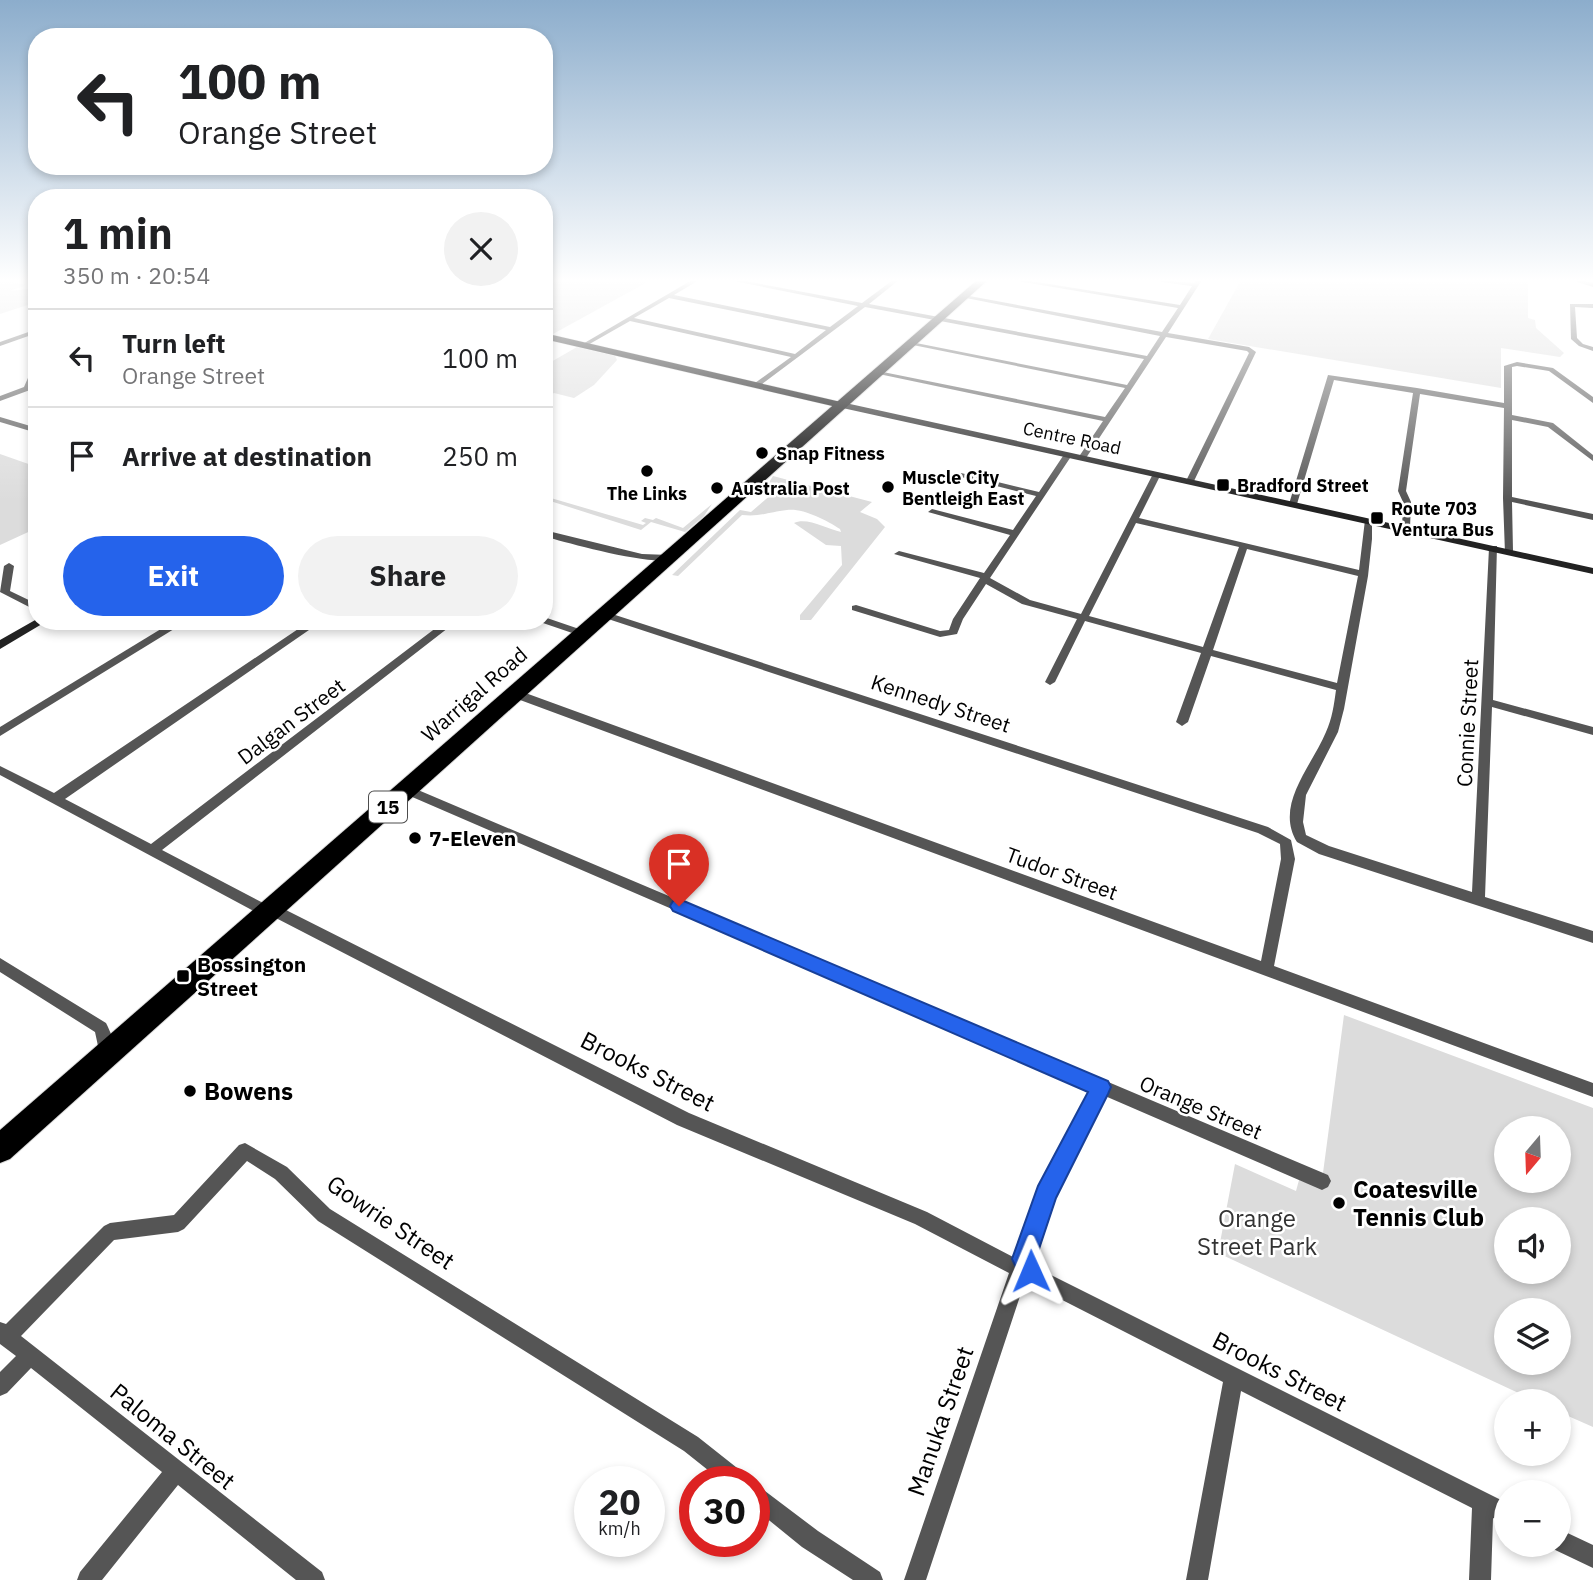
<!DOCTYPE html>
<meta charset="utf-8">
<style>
body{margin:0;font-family:"IBM Plex Sans",sans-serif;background:#f2f2f2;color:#202124;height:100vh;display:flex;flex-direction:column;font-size:26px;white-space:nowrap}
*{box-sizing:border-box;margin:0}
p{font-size:23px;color:#757577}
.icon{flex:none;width:38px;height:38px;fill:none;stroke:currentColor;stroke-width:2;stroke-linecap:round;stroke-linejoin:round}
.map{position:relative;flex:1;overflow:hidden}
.sheet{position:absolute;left:28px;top:189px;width:525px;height:441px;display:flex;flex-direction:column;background:#fff;border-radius:28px;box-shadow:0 4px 10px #0003}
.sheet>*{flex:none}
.hud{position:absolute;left:28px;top:28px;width:525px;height:147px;border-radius:28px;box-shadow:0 4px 10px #0003;background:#fff;color:#202124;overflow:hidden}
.needle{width:46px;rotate:199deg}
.buttons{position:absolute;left:1494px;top:1116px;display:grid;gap:14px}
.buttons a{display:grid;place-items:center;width:77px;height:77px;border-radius:50%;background:#fff;box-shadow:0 4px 10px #0003;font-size:35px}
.speed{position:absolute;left:574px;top:1466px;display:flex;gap:14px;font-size:35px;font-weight:700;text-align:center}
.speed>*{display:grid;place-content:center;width:91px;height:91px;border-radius:50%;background:#fff;box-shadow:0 4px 10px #0003;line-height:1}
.speed small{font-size:18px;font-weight:400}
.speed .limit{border:10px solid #d22;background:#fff;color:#111}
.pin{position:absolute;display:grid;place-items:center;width:60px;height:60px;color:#fff;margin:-72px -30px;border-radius:50% 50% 50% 0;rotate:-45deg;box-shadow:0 0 7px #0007}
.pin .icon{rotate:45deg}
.me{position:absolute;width:77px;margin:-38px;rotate:359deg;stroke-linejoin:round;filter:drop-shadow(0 0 5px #0008)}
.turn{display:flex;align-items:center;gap:24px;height:147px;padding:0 35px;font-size:32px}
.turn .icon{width:91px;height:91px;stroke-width:2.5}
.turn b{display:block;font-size:49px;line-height:60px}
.round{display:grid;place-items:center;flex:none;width:74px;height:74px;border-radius:37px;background:#f2f2f2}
.overview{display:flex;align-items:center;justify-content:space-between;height:119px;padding:0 35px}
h1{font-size:42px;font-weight:700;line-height:52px}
.cta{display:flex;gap:14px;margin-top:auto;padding:14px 35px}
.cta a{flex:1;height:80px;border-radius:42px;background:#2563eb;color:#fff;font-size:28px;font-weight:700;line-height:80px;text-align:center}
.cta a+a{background:#f2f2f2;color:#202124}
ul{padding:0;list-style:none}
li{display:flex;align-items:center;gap:21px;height:98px;padding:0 35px;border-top:2px solid #e0e0e0}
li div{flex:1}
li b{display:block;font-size:26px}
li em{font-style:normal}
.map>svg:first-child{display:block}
</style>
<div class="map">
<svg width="1593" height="1580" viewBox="0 0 1593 1580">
<rect width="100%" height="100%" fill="#fff"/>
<g fill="#dcdcdc" fill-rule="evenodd">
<path d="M 0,280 L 26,285 L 10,291 L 37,288 L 37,302 L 0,314 Z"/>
<path d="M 544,280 L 651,280 L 553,334 L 544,332 Z"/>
<path d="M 1241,280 L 1528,280 L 1528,318 L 1535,320 L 1536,328 L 1564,353 L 1560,357 L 1501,348 L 1501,388 L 1208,339 Z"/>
<path d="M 577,347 L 615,356 L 617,360 L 594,385 L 574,398 L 554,393 L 544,399 L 544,366 Z"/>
<path d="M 0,454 L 37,467 L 37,528 L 0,545 Z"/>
<path d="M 773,476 L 872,502 L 860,512 L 877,519 L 885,527 L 811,620 L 800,620 L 800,615 L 842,565 L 841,546 L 826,545 L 794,523 C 807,517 827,529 841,532 L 840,529 C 826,520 803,508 787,510 C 769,512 760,517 742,515 L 678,576 L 672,575 L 740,510 L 751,512 L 779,488 L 768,484 Z"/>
<path d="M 544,496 L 643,525 L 646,523 L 641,521 L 645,518 L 653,520 L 656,518 L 683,528 L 712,504 L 704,516 L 685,532 L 651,522 L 641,530 L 544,499 Z"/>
<path d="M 1344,1015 L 1593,1108 L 1593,1427 L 1559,1412 L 1559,1402 L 1538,1402 L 1218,1253 L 1235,1164 L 1296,1191 L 1299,1180 L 1321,1188 ZM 1507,1129 L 1559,1129 L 1559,1181 L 1507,1181 ZM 1507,1220 L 1559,1220 L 1559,1272 L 1507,1272 ZM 1507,1311 L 1559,1311 L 1559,1363 L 1507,1363 Z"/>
</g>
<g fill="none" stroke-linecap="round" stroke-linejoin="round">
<defs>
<path id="primary" d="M 544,333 L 841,402 L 846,405 L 841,408 L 544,339 Z"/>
<path id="highway" d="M 977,280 L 988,280 L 10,1159 L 0,1163 L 0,1130 Z"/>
</defs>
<use href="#primary" stroke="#dbdbdb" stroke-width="1"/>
<use href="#highway" stroke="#dbdbdb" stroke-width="2"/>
<g fill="#555" fill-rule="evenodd">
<path d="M 692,280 L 699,280 L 674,295 L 830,327 L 858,306 L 729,280 L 740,280 L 862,303 L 893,280 L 899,280 L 869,304 L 1147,356 L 1160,336 L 961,297 L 964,295 L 1162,332 L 1178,308 L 1012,280 L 1024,280 L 1180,305 L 1192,286 L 1162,282 L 1159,280 L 1194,283 L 1196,280 L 1202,280 L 1168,333 L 1249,347 L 1256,352 L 1194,481 L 1190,484 L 1186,481 L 1249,353 L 1247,351 L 1166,337 L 1086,458 L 1082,460 L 1078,458 L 1103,421 L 874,373 L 878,371 L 1105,417 L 1125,388 L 908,344 L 911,342 L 1127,385 L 1144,359 L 865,307 L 758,387 L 755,387 L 755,383 L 791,357 L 630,321 L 586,346 L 581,345 ZM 669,298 L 826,330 L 795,354 L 634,318 Z"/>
<path d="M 1572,280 L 1580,280 L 1593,283 L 1593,287 Z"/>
<path d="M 1570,304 L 1593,304 L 1593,308 L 1575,307 L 1577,338 L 1583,344 L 1593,347 L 1593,351 L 1579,346 L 1571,339 Z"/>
<path d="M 37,329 L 37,333 L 0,346 L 0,342 Z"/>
<path d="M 37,362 L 37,373 L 30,390 L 0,401 L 0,396 L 24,387 L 34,364 Z"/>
<path d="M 1517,362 L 1553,368 L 1593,397 L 1593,403 L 1549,371 L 1517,366 L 1512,367 L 1512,415 L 1553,423 L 1593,455 L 1593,461 L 1548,427 L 1512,420 L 1512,497 L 1593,514 L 1593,520 L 1512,502 L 1513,551 L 1508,554 L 1505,553 L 1503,498 L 1504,408 L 1420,394 L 1406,491 L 1411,502 L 1410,528 L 1408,530 L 1402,530 L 1403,502 L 1398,491 L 1413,393 L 1334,380 L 1297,504 L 1293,507 L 1289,504 L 1328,375 L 1417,388 L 1504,403 L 1504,366 Z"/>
<path d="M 0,417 L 37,428 L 37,433 L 0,422 Z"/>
<path d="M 1065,453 L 1072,455 L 990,578 L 1030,600 L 1081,614 L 1154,472 L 1161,474 L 1139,518 L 1359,570 L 1365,520 L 1372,518 L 1372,539 L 1368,576 L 1344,709 L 1338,732 L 1306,795 L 1303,822 L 1306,835 L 1329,846 L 1472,892 L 1489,548 L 1491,546 L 1497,546 L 1493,700 L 1593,727 L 1593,735 L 1492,707 L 1485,897 L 1593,931 L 1593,943 L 1319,854 L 1297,842 C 1274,805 1312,766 1326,732 C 1332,719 1334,705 1336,690 L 1211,656 L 1188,722 L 1182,726 L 1176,722 L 1201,653 L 1085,621 L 1055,682 L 1050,685 L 1045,682 L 1077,619 L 1022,604 L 986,584 L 963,619 L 957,634 L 940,637 L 852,610 L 852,606 L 856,605 L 940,631 L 949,630 L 953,619 L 980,578 L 894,554 L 899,551 L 984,573 L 1010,535 L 928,512 L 932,509 L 1013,530 L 1036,496 L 957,476 L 961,473 L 1039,492 ZM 1136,523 L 1239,547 L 1203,647 L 1089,616 ZM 1247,549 L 1358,576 L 1337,683 L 1213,650 Z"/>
<path d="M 544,530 L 642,554 L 669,555 L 674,558 C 658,568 572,544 550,538 L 544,536 Z"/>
<path d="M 9,563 L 14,566 L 10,591 L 37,604 L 37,611 L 0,592 L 4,566 Z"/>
<path d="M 606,612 L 1268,827 L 1291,840 L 1295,859 L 1274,966 L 1593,1083 L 1593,1097 L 512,697 L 510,694 L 512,691 L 520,691 L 1261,961 L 1281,859 L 1280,844 L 1258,833 L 602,617 L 601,615 Z"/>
<path d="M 544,617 L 588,632 L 589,634 L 584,637 L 540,622 L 544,621 Z"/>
<path d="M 174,621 L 187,621 L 0,736 L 0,727 Z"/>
<path d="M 310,621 L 322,621 L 65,799 L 151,844 L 445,621 L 457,621 L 162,850 L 267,905 L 276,905 L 689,1113 L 927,1212 L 1015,1258 L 1040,1188 L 1091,1090 L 403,793 L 401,790 L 403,787 L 411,787 L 1328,1175 L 1331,1181 L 1328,1187 L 1322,1190 L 1105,1096 L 1054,1197 L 1031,1265 L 1507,1503 L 1507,1524 L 1493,1518 L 1491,1580 L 1469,1580 L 1472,1508 L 1241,1391 L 1208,1580 L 1186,1580 L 1223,1382 L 1025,1281 L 926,1580 L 904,1580 L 1009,1273 L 915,1224 L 677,1125 L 272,916 L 268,918 L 263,916 L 0,775 L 0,766 L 54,793 ZM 1018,1265 L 1023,1268 L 1022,1272 L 1016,1270 Z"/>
<path d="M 0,958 L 106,1023 C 112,1035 117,1047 111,1060 L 106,1062 L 101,1060 L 95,1032 L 0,972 Z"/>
<path d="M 245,1143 L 287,1167 L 330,1209 L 698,1437 L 746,1475 L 749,1482 L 723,1482 L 684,1451 L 318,1221 L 275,1179 L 247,1161 L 184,1229 L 178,1232 L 114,1240 L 21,1336 L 322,1572 L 325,1580 L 296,1580 L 178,1485 L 102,1580 L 77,1580 L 80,1572 L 162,1472 L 31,1368 L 7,1393 L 0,1396 L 0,1372 L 16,1356 L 0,1344 L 0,1322 L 6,1324 L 104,1226 L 110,1223 L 174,1215 L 239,1145 Z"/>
<path d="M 754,1485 L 761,1488 L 818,1531 L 880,1572 L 883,1580 L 853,1580 L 802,1547 L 754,1508 Z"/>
<path d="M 1559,1529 L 1593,1545 L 1593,1568 L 1551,1548 L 1550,1545 L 1559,1545 Z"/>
</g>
<g fill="#222" fill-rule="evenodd">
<path d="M 841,402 L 1593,568 L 1593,574 L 838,407 L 837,405 Z"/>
<path d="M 37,619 L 37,621 L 47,621 L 0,649 L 0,640 Z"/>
</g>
<use href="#primary" fill="#000" fill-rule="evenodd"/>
<use href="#highway" fill="#000" fill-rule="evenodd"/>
</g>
<linearGradient id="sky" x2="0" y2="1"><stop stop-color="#8cadcc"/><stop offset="0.56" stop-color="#fff"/><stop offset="1" stop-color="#fff" stop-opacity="0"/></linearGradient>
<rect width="1593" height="501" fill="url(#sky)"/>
<path fill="#2563eb" stroke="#184099" stroke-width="2" d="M 679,899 L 1108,1081 L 1111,1087 L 1108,1094 L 1056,1198 L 1036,1258 L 1042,1271 L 1039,1280 L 1031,1283 L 1022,1280 L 1012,1259 L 1038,1186 L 1088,1092 L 673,911 L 670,906 L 673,901 Z"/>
<g fill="#000" stroke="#fff" stroke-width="2.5">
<circle cx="762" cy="453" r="7"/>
<circle cx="647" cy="471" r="7"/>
<rect x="1216" y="478" width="14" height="14" rx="3.5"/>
<circle cx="888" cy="487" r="7"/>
<circle cx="717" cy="488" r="7"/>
<rect x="1370" y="511" width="14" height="14" rx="3.5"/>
<circle cx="415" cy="838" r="7"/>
<rect x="176" y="969" width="14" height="14" rx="3.5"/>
<circle cx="190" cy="1091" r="7"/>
<circle cx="1339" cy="1203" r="7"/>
</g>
<g text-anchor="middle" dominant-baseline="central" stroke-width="5" stroke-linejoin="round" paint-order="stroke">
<g font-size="18" fill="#000" stroke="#fff">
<text transform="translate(1072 438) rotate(12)">Centre Road</text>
</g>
<g font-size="18" font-weight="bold" fill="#000" stroke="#fff" text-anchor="start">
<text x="776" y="453">Snap Fitness</text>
<text x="902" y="477">Muscle City<tspan x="902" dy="21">Bentleigh East</tspan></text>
<text x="1237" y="485">Bradford Street</text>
<text x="731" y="488">Australia Post</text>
<text x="647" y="493" text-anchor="middle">The Links</text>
<text x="1391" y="508">Route 703<tspan x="1391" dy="21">Ventura Bus</tspan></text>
</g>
<rect fill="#fff" stroke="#4c4c4c" stroke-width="2" x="369" y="791.5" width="38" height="31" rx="5"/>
<g font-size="19" font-weight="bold" fill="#000">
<text x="388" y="807">15</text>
</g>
<g font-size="21" fill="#000" stroke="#fff">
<text transform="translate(474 694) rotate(-41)">Warrigal Road</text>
<text transform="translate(941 703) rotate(18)">Kennedy Street</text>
<text transform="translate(291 721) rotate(-37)">Dalgan Street</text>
<text transform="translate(1467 723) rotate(-87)">Connie Street</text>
<text transform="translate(1062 873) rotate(20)">Tudor Street</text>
<text transform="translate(1201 1107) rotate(23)">Orange Street</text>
</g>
<g font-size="21" font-weight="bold" fill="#000" stroke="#fff" text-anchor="start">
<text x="429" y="838">7-Eleven</text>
<text x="197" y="964">Bossington<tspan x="197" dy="24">Street</tspan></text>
</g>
<g font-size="24" fill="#000" stroke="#fff">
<text transform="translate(648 1071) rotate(27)">Brooks Street</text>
<text transform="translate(391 1222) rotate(34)">Gowrie Street</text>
<text transform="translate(1280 1371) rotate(27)">Brooks Street</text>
<text transform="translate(940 1421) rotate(-71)">Manuka Street</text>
<text transform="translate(173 1436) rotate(39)">Paloma Street</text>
</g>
<g font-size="24" font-weight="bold" fill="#000" stroke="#fff" text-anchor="start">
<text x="204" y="1091">Bowens</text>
<text x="1353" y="1189">Coatesville<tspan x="1353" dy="28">Tennis Club</tspan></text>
</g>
<g font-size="24" fill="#333" stroke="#fff">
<text x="1257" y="1218">Orange<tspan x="1257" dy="28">Street Park</tspan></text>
</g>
</g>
</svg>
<div class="buttons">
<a><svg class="needle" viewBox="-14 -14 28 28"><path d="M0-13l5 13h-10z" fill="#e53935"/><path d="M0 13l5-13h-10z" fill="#757577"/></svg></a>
<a><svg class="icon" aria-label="sound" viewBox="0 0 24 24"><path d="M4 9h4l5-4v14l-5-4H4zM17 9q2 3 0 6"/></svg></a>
<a><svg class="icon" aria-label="layers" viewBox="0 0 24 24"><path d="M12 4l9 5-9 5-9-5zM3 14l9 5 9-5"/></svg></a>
<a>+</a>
<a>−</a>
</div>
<div class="speed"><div>20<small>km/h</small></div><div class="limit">30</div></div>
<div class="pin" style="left:679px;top:906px;background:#d93025"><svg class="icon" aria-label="arrive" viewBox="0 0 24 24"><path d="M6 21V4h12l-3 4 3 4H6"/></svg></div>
<svg class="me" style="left:1031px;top:1271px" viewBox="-20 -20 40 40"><path d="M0-17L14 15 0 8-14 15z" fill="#2563eb" stroke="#fff" stroke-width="4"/></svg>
<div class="hud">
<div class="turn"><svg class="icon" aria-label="left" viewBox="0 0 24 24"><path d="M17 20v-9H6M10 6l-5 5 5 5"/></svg><div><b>100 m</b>Orange Street</div></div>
</div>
<section class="sheet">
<div class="overview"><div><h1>1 min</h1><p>350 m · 20:54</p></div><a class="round"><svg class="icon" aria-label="close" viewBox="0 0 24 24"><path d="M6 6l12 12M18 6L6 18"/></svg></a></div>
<ul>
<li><svg class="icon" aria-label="left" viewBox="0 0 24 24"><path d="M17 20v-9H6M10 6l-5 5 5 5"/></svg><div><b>Turn left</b><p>Orange Street</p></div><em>100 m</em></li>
<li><svg class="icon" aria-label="arrive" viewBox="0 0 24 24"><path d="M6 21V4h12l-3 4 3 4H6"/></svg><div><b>Arrive at destination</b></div><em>250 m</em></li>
</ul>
<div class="cta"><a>Exit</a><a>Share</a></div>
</section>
</div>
